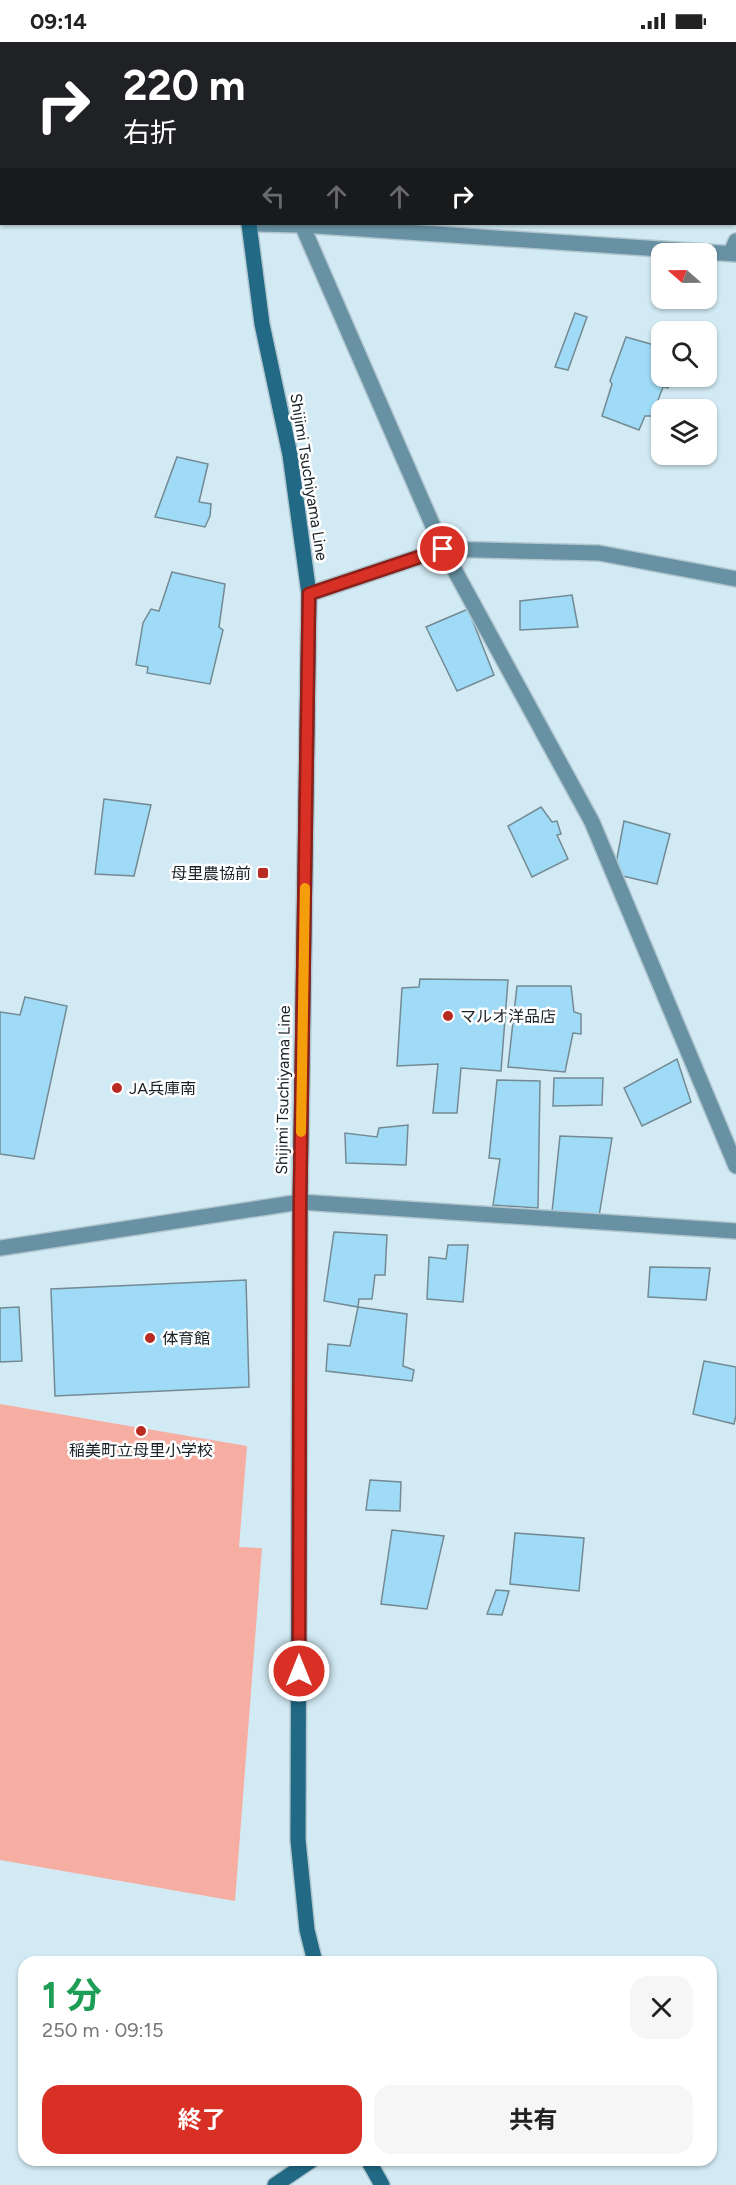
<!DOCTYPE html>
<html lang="ja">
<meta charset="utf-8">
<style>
body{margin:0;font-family:Figtree,"Noto Sans JP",sans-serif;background:#f6f6f6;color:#222;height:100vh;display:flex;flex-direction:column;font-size:22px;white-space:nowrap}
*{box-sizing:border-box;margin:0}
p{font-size:20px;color:#767676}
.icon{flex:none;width:33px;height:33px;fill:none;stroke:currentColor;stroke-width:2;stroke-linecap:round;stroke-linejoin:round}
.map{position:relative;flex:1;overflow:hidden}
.side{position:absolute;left:18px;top:1914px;width:699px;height:210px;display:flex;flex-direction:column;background:#fff;border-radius:18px;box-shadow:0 2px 4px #0004}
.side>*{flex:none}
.guide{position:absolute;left:0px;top:0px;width:736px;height:183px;box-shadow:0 2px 4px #0004;background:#202124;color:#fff;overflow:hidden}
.needle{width:39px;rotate:290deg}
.fabs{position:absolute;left:651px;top:201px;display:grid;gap:12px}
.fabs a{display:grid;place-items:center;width:66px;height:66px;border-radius:12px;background:#fff;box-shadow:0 2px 4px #0004;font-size:30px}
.pin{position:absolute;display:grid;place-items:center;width:51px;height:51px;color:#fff;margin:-26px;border:3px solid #fff;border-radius:50%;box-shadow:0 2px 6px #0007}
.me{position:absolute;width:66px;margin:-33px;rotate:0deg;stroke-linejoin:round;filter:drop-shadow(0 0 4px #0008)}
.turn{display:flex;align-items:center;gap:21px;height:126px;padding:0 24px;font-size:27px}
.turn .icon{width:78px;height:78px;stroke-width:2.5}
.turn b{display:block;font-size:42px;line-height:51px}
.lanes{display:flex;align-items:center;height:57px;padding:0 24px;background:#0003;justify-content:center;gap:30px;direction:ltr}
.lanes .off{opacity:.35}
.round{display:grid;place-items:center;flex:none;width:63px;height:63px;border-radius:18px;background:#f6f6f6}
.headline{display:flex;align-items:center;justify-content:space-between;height:102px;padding:0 24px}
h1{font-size:36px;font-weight:700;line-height:45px;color:#1e9e55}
.button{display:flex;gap:12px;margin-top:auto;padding:12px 24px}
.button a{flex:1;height:69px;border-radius:18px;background:#d93025;color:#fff;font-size:24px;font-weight:700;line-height:69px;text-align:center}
.button a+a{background:#f6f6f6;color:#222}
.status{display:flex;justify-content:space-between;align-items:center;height:42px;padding:0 30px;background:#fff;direction:ltr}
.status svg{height:16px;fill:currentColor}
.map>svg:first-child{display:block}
</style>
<div class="status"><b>09:14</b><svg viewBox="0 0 49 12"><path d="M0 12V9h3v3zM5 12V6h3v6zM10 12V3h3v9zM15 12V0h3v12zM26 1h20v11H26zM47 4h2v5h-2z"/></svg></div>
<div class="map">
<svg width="736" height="2143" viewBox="0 0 736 2143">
<rect width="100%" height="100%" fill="#d2eaf4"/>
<path fill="#f7aea2" d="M 0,1362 L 247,1404 L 239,1505 L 262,1506 L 235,1859 L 0,1818 Z"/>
<g fill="#9fdbf6" stroke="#748a93" stroke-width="1.5">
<path d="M 575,271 L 587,275 L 568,328 L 555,325 Z"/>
<path d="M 626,295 L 658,304 L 659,300 L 662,301 L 662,334 L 673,334 L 668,346 L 663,345 L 652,374 L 645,374 L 639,388 L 602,374 L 612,342 L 610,339 Z"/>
<path d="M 177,415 L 208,422 L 199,460 L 211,462 L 210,474 L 205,485 L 155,475 Z"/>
<path d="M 172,530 L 225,542 L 219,585 L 223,588 L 210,642 L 147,631 L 148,625 L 136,623 L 143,581 L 151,567 L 159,569 Z"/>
<path d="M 572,553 L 578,585 L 520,588 L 520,559 Z"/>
<path d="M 468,567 L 494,633 L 457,649 L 426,585 Z"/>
<path d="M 104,757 L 151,763 L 134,834 L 95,832 Z"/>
<path d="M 541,765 L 552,780 L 557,779 L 561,792 L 557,793 L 568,817 L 532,835 L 508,784 Z"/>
<path d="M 624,779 L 670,792 L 657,842 L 614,832 Z"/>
<path d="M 420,937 L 508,938 L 501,1029 L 461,1026 L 457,1071 L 433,1071 L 438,1022 L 397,1024 L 402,946 L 419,945 Z"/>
<path d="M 517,944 L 571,944 L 574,970 L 581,972 L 581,992 L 573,991 L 565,1030 L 508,1025 Z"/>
<path d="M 25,955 L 67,964 L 34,1117 L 0,1112 L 0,970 L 20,973 Z"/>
<path d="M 677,1017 L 691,1060 L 642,1084 L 624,1046 Z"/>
<path d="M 554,1036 L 603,1036 L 602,1063 L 553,1064 Z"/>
<path d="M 497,1038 L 540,1039 L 538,1166 L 493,1163 L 500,1117 L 489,1116 Z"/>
<path d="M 408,1083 L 406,1123 L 346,1121 L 345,1091 L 377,1095 L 379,1086 Z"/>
<path d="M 560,1094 L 612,1096 L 599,1174 L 552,1170 Z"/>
<path d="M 334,1190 L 387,1193 L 385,1233 L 375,1233 L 372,1257 L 359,1257 L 358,1265 L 324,1259 Z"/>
<path d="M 448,1203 L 468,1203 L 463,1260 L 427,1257 L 429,1215 L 446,1217 Z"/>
<path d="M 650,1225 L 710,1226 L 706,1258 L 648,1255 Z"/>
<path d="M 246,1238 L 249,1345 L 55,1354 L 51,1247 Z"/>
<path d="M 19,1265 L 22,1319 L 0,1320 L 0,1266 Z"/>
<path d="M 358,1265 L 407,1272 L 403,1324 L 414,1328 L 412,1339 L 326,1329 L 328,1302 L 350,1304 Z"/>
<path d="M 704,1319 L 736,1325 L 736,1373 L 734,1382 L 693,1372 Z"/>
<path d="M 370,1438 L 401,1440 L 400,1469 L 366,1468 Z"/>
<path d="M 392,1488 L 444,1494 L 427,1567 L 381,1562 Z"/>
<path d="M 515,1491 L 584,1496 L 579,1549 L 510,1542 Z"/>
<path d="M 496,1548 L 509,1549 L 502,1573 L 487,1572 Z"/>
</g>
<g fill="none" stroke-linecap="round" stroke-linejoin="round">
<defs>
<g id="minor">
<path d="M 698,0 L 699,2"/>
<path d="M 735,0 L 736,2"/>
<path d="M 735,82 L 736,85"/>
<path d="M 302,183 L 443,507 L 592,780 L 736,1124"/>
<path d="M 731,211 L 736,199"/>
<path d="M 309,552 L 443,507 L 599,511 L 736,537"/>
<path d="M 300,1160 L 736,1189"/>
</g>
<g id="tertiary">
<path d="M 249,182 L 302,183 L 736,212"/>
<path d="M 0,1206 L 300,1160"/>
</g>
<g id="secondary">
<path d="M 204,0 L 204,2"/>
<path d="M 249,182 L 262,282 L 290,413 L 309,552 L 300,1160 L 298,1798 L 307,1888 L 315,1920"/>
<path d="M 368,2118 L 382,2143"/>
<path d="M 275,2143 L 312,2118"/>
</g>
</defs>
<use href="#minor" stroke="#b1c6cf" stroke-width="18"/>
<use href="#tertiary" stroke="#b1c6cf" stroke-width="18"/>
<use href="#secondary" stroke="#b1c6cf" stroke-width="18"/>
<use href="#minor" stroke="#6892a4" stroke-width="15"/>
<use href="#tertiary" stroke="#6892a4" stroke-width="15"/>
<use href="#secondary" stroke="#216984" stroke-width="15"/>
</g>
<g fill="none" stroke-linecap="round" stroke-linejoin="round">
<defs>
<path id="route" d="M 299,1629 L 300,1160 L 309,552 L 443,507"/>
</defs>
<use href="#route" stroke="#8d1f18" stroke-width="15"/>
<use href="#route" stroke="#d93025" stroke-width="10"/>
<path stroke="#f59e0b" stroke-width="10" d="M 301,1090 L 305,846"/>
</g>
<g fill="#b92a21" stroke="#fff" stroke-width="2">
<rect x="257" y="825" width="12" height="12" rx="3"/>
<circle cx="448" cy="974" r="6"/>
<circle cx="117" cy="1046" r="6"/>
<circle cx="150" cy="1296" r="6"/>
<circle cx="141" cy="1389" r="6"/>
</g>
<g text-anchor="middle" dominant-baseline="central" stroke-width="5" stroke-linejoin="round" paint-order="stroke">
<g font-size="16" fill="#182024" stroke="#fff">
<text transform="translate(309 435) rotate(81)">Shijimi Tsuchiyama Line</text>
<text transform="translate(283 1048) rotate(-89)">Shijimi Tsuchiyama Line</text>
</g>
<g font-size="16" fill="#182024" stroke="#fff" text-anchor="start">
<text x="251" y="831" text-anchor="end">母里農協前</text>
<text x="460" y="974">マルオ洋品店</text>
<text x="129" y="1046">JA兵庫南</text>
<text x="162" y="1296">体育館</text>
<text x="141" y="1408" text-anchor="middle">稲美町立母里小学校</text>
</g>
</g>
</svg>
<div class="fabs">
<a><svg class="needle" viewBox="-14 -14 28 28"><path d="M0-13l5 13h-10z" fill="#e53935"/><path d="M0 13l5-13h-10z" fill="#767676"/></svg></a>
<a><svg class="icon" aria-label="search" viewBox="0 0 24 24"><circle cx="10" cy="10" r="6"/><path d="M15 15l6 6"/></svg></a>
<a><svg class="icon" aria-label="layers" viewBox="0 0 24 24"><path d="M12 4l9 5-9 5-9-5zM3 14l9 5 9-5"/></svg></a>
</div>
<div class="pin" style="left:443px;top:507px;background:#d93025"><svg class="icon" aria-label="arrive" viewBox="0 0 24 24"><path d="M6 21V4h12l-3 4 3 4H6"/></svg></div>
<svg class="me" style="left:299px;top:1629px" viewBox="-20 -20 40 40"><circle r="17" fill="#d93025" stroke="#fff" stroke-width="3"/><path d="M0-11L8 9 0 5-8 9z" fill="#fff"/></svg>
<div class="guide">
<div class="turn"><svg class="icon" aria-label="right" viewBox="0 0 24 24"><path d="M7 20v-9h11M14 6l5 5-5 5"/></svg><div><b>220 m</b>右折</div></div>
<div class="lanes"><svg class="icon off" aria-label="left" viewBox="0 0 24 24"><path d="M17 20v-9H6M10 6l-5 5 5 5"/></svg><svg class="icon off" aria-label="ahead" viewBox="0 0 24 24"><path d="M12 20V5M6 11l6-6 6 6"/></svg><svg class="icon off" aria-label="ahead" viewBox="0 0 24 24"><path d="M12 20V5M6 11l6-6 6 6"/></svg><svg class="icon" aria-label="right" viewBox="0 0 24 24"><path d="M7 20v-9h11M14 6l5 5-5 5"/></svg></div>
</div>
<section class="side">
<div class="headline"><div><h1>1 分</h1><p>250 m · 09:15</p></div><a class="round"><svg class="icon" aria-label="close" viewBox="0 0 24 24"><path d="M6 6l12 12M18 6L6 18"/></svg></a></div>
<div class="button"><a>終了</a><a>共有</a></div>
</section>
</div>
